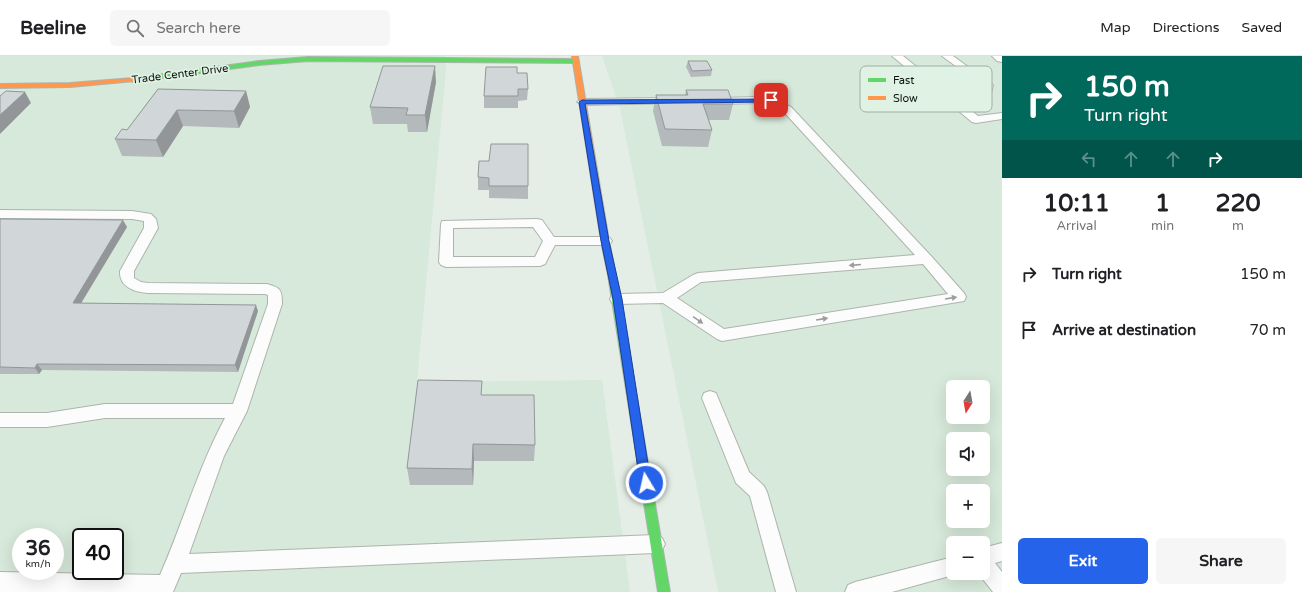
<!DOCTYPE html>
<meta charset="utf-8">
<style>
body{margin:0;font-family:"Varela Round",sans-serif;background:#f6f6f6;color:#202124;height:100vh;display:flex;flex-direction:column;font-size:15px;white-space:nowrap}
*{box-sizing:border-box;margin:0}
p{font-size:13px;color:#757577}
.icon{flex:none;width:22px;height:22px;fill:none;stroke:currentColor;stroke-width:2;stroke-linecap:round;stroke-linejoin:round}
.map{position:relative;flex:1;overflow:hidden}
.side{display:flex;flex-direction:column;background:#fff;width:300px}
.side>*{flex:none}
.guide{background:#00695c;color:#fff;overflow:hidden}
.needle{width:26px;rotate:191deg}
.tools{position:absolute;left:946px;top:324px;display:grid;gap:8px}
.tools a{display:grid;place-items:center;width:44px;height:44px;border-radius:6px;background:#fff;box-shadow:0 4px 16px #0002;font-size:20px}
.speed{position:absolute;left:12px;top:472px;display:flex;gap:8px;font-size:20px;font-weight:700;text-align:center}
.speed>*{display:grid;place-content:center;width:52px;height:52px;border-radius:50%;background:#fff;box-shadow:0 4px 16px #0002;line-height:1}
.speed small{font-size:10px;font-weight:400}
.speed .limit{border:2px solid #111;border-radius:6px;background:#fff;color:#111}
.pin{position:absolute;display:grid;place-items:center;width:34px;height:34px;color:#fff;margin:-17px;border-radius:8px;box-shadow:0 2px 6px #0006}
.me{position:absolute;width:44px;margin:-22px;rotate:351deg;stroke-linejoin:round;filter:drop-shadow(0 0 3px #0008)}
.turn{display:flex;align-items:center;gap:14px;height:84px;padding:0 16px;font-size:18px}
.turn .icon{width:52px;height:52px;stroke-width:2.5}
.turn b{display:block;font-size:28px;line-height:34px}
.lanes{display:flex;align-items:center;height:38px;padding:0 16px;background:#0003;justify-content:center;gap:20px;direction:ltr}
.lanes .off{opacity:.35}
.eta{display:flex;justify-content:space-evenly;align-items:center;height:68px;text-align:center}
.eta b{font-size:24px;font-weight:800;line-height:28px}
.primary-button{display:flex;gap:8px;margin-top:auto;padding:8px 16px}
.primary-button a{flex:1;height:46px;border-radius:6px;background:#2563eb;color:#fff;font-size:16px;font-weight:800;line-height:46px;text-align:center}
.primary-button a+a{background:#f6f6f6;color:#202124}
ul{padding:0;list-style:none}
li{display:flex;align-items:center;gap:12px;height:56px;padding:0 16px}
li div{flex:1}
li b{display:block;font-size:15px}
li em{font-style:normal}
header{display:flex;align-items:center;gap:24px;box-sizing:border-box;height:56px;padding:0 20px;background:#fff;border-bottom:1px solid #e0e0e0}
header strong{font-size:19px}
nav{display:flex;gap:22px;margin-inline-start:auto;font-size:14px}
.search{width:280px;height:36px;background:#f6f6f6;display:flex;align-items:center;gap:10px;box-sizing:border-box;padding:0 14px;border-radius:6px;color:#757577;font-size:15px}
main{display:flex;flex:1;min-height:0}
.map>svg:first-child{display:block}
</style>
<header>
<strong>Beeline</strong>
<div class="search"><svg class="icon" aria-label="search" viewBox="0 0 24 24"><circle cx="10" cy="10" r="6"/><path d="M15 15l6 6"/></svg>Search here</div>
<nav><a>Map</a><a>Directions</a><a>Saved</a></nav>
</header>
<main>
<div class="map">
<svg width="1002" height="536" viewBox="0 0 1002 536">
<rect width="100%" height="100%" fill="#e4eee6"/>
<g fill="#d7e9da" fill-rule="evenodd">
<path d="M 0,0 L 445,0 L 446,13 L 417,326 L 602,324 L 630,536 L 0,536 ZM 21,481 L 55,481 L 55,515 L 21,515 ZM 81,481 L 115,481 L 115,515 L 81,515 Z"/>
<path d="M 602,0 L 1002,0 L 1002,536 L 718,536 L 620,53 ZM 953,331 L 983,331 L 983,361 L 953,361 ZM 953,383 L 983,383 L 983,413 L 953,413 ZM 953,435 L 983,435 L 983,465 L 953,465 ZM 953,487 L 983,487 L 983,517 L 953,517 Z"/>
</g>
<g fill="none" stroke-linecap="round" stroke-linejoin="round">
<defs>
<g id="lane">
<path d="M 892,0 L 903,0 L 948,36 L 982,32 L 983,30 L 942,0 L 953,0 L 993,29 L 991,37 L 955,41 L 978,60 L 1002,57 L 1002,63 L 976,67 L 972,66 Z"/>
<path d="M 771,41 L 791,51 L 931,200 L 964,237 L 966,241 L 964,245 L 722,285 L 717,283 L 663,247 L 617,248 L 612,247 L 610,243 L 612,239 L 617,238 L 663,237 L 693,219 L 698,217 L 915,199 L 783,55 L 769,47 L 713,48 L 708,45 L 713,42 ZM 923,208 L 948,238 L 724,273 L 677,242 L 701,226 Z"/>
<path d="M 675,42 L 679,43 L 680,45 L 679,47 L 582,49 L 577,46 L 582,43 Z"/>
<path d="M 0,154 L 132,155 L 151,158 L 156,163 L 158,172 L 134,215 L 134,222 L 141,226 L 148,227 L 267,228 C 281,232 282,234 282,248 L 247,355 L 224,400 L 189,498 L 655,479 L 662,482 L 665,488 L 662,494 L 655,497 L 181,517 L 173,536 L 0,536 L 0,516 L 160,519 C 183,467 198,412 225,362 L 105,362 L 47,371 L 0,371 L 0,357 L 47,357 L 105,348 L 233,348 L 268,248 L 268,239 L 265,238 L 148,237 C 135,236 119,231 120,215 L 144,172 L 144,165 L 132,163 L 0,162 Z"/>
<path d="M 537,163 L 542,164 L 554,181 L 605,181 L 610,182 L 612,185 L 610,188 L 605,189 L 555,189 L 545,208 L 540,210 L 446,211 L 441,209 L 439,206 L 441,168 L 442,165 ZM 533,171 L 543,185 L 535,201 L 453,201 L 453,172 Z"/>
<path d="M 710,335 L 716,337 L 718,342 L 749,416 L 764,430 L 767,436 L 796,536 L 776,536 L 750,440 L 736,427 L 702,342 L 704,337 Z"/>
<path d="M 1002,487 L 1002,505 L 995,507 L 1002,516 L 1002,536 L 993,536 L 978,517 L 983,517 L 983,492 Z"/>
<path d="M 953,501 L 953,517 L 959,517 L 953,519 L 892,536 L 845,536 L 848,529 L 855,526 Z"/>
</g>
<path id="street" d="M 992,0 L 1002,0 L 1002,6 L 997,5 Z"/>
<g id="fast">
<path d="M 308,1 L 576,3 L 579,5 L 576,7 L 308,5 L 259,9 L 133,26 L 130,24 L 133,22 L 259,5 Z"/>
<path d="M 612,216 L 616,219 L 670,536 L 658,536 L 608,219 Z"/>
</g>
<g id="slow">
<path d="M 572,0 L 578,0 L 609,185 L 616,219 L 612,222 L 608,219 L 601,185 Z"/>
<path d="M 133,22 L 136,24 L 135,25 L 70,31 L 0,32 L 0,28 L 70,27 Z"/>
</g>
</defs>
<use href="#lane" stroke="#adb4ae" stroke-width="2"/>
<use href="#street" stroke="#adb4ae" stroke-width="2"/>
<use href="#fast" stroke="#adb4ae" stroke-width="2"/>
<use href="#slow" stroke="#adb4ae" stroke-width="2"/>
<use href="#lane" fill="#fbfcfb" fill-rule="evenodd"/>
<use href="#street" fill="#fbfcfb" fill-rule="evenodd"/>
<use href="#fast" fill="#63d668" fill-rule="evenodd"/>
<use href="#slow" fill="#ff974d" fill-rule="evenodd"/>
</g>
<g fill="#b4b9bb">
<path d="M 688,5 L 712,14 L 711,20 L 691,21 L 686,11 Z"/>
<path d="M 517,17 L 528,33 L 527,44 L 518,45 L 518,52 L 484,52 L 484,40 Z"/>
<path d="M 436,26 L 427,76 L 408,76 L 407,68 L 373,68 L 370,51 Z"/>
<path d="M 158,33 L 246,35 L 250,51 L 239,72 L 183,70 L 163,101 L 122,100 L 115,83 L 127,74 Z"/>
<path d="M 686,34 L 733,48 L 729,64 L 709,64 L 712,74 L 708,91 L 662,90 L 653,55 L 656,39 L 685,39 Z"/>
<path d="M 479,105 L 528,130 L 528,143 L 489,142 L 489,134 L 478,134 L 478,121 Z"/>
<path d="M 0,163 L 127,171 L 81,247 L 258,255 L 238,316 L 42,314 L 39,318 L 0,318 Z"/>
<path d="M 482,339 L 535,389 L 534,405 L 474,405 L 473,429 L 410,429 L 407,412 Z"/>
</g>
<g fill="#929698">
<path d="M 435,10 L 436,26 L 427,76 L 425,59 Z"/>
<path d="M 246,35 L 250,51 L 239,72 L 234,55 Z"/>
<path d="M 25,36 L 31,47 L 0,78 L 0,59 Z"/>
<path d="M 177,54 L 183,70 L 163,101 L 156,84 Z"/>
<path d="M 123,164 L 127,171 L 77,254 L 73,247 Z"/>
<path d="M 256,249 L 258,255 L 238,316 L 235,309 Z"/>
<path d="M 37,308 L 42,314 L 39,318 L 35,312 Z"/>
<path d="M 473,388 L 474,405 L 473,429 L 472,413 Z"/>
</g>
<g fill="#d1d7d9" stroke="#929698">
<path d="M 688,5 L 707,5 L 712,14 L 692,15 Z"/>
<path d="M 383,10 L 435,10 L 425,59 L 406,59 L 408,52 L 370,51 Z"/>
<path d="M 486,11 L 517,11 L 517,17 L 527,17 L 528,33 L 518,33 L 518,40 L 484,40 Z"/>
<path d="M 158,33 L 246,35 L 234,55 L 177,54 L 156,84 L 115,83 L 122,73 L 127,74 Z"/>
<path d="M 686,34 L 728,34 L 733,48 L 703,48 L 712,74 L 665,73 L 656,39 L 688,39 Z"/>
<path d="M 6,35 L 25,36 L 0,59 L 0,40 Z"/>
<path d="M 491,88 L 528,88 L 528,130 L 489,130 L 489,122 L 478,121 L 479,105 L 489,105 Z"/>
<path d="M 0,163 L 123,164 L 73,247 L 256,249 L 235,309 L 37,308 L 35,312 L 0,311 Z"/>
<path d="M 418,324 L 482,325 L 481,339 L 534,339 L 535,389 L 473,388 L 472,413 L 407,412 Z"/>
</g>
<defs><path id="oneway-solid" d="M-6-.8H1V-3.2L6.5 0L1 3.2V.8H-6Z"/></defs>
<g fill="#9b9e9c">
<use href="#oneway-solid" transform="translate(855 209) rotate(175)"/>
<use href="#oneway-solid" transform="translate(951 242) rotate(-9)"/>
<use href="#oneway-solid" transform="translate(822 263) rotate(-9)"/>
<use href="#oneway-solid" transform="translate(698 264) rotate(34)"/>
</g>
<path fill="#2563eb" stroke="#184099" d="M 771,43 L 774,44 L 774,46 L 585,48 L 609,185 L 622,243 L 651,427 L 650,430 L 646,432 L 642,430 L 640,427 L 613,243 L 601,185 L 579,46 L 582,44 Z"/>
<g text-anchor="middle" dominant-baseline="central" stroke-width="3.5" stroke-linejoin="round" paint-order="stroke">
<g font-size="11" fill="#0c120d" stroke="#e0f2e3">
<text transform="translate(180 18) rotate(-7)">Trade Center Drive</text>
</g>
</g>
<rect x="860" y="10" width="132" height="46" rx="6" fill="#e0f2e3" stroke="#a0afa3" stroke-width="1"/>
<rect x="868" y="22" width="18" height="4" fill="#63d668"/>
<rect x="868" y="40" width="18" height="4" fill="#ff974d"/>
<g font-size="11" fill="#0c120d">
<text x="893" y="28">Fast</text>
<text x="893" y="46">Slow</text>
</g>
</svg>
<div class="tools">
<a><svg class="needle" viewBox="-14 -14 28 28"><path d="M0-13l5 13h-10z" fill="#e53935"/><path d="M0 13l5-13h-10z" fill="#757577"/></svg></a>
<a><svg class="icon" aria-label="sound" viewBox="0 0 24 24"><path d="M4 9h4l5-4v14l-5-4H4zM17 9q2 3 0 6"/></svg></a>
<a>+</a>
<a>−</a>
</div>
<div class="speed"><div>36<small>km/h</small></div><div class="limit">40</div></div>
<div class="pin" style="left:771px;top:44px;background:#d93025"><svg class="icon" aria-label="arrive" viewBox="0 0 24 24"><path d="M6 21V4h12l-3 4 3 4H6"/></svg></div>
<svg class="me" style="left:646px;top:427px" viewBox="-20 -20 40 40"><circle r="17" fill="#2563eb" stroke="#fff" stroke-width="3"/><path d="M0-11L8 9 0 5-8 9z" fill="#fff"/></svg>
</div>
<section class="side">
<div class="guide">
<div class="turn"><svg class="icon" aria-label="right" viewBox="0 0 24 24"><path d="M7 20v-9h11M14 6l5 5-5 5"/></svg><div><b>150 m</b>Turn right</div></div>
<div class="lanes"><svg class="icon off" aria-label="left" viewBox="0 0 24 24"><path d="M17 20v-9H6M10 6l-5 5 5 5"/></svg><svg class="icon off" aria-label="ahead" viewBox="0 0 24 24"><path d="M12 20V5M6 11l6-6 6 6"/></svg><svg class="icon off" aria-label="ahead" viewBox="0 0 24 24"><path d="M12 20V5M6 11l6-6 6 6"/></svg><svg class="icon" aria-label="right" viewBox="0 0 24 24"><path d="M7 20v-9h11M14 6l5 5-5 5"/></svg></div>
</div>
<div class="eta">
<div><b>10:11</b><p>Arrival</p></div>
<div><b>1</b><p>min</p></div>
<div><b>220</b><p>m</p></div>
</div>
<ul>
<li><svg class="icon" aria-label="right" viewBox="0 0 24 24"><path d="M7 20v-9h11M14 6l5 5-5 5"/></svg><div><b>Turn right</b></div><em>150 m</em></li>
<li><svg class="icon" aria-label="arrive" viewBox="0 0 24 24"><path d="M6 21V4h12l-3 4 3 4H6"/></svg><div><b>Arrive at destination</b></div><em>70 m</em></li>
</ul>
<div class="primary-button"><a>Exit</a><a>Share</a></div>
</section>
</main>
